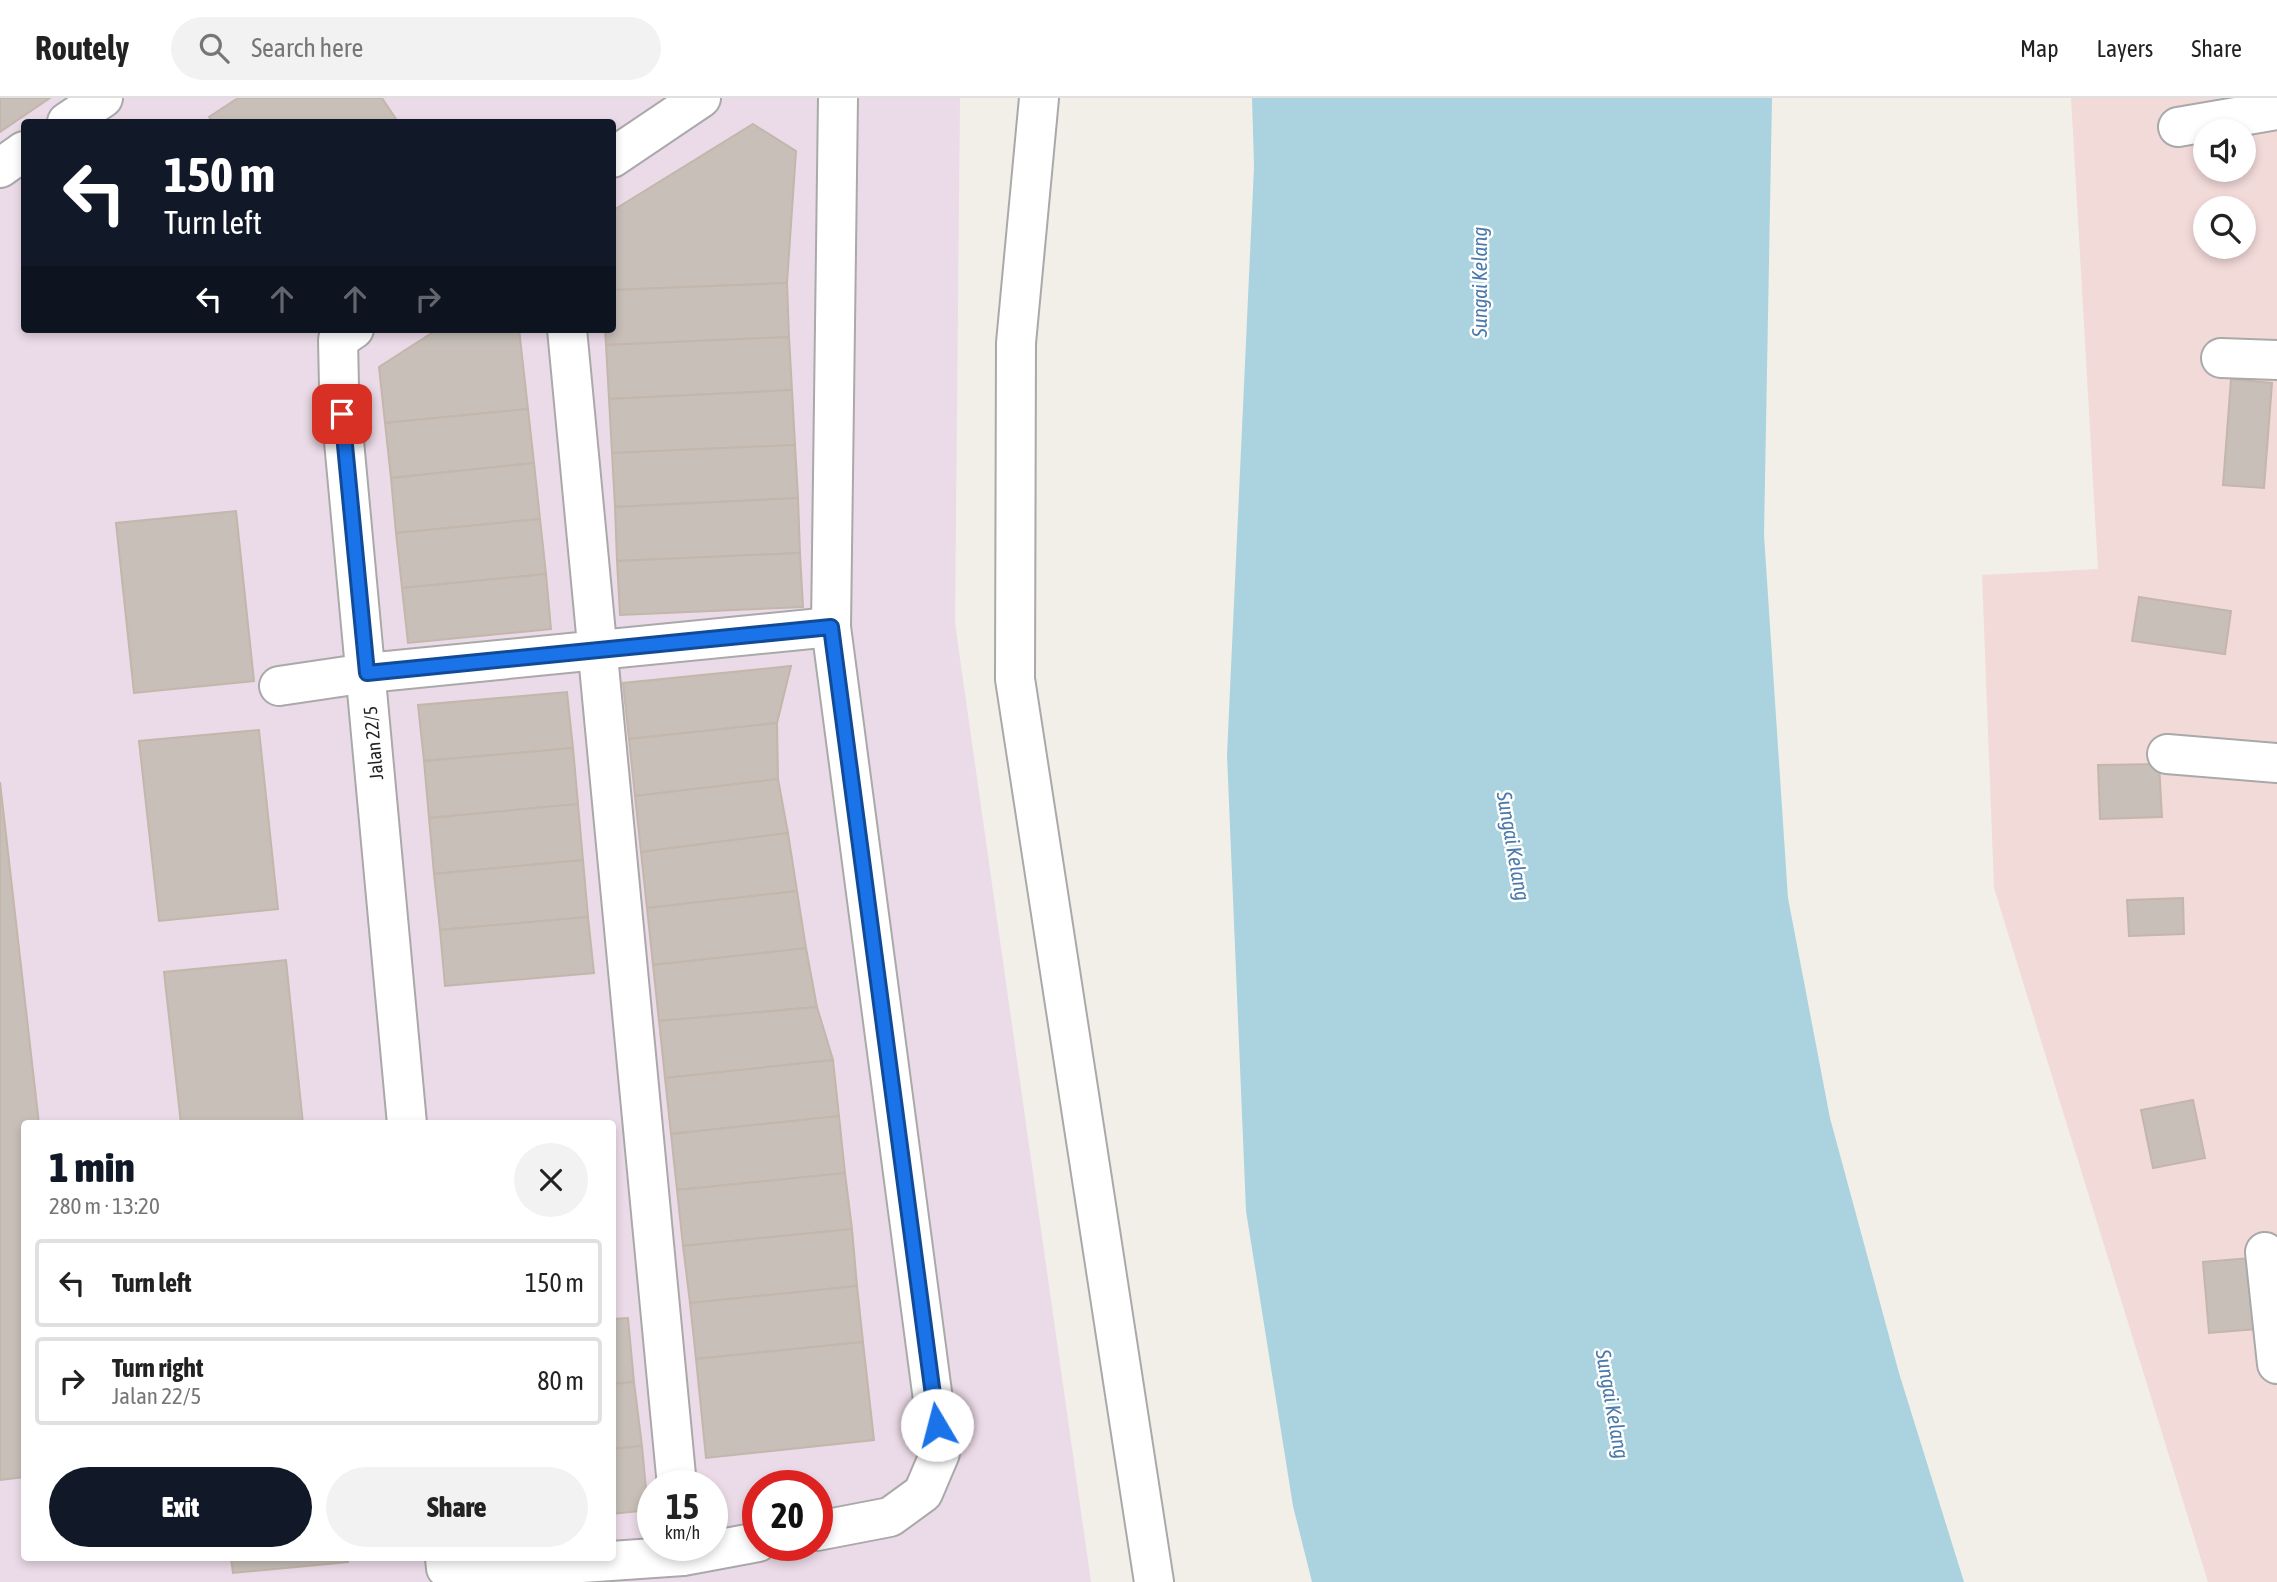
<!DOCTYPE html>
<meta charset="utf-8">
<style>
body{margin:0;font-family:"Asap Condensed",sans-serif;background:#f2f2f2;color:#222;height:100vh;display:flex;flex-direction:column;font-size:26px;white-space:nowrap}
*{box-sizing:border-box;margin:0}
p{font-size:23px;color:#767676}
.icon{flex:none;width:38px;height:38px;fill:none;stroke:currentColor;stroke-width:2;stroke-linecap:round;stroke-linejoin:round}
.map{position:relative;flex:1;overflow:hidden}
.sheet{position:absolute;left:21px;top:1022px;width:595px;height:441px;display:flex;flex-direction:column;background:#fff;border-radius:7px;box-shadow:0 4px 10px #0003}
.sheet>*{flex:none}
.guide{position:absolute;left:21px;top:21px;width:595px;height:214px;border-radius:7px;box-shadow:0 4px 10px #0003;background:#111827;color:#fff;overflow:hidden}
.buttons{position:absolute;left:2193px;top:21px;display:grid;gap:14px}
.buttons a{display:grid;place-items:center;width:63px;height:63px;border-radius:50%;background:#fff;box-shadow:0 4px 10px #0003;font-size:35px}
.speed{position:absolute;left:637px;top:1372px;display:flex;gap:14px;font-size:35px;font-weight:700;text-align:center}
.speed>*{display:grid;place-content:center;width:91px;height:91px;border-radius:50%;background:#fff;box-shadow:0 4px 10px #0003;line-height:1}
.speed small{font-size:18px;font-weight:400}
.speed .limit{border:10px solid #d22;background:#fff;color:#111}
.pin{position:absolute;display:grid;place-items:center;width:60px;height:60px;color:#fff;margin:-30px;border-radius:14px;box-shadow:0 4px 10px #0006}
.me{position:absolute;width:77px;margin:-38px;rotate:352deg;stroke-linejoin:round;filter:drop-shadow(0 0 5px #0008)}
.turn{display:flex;align-items:center;gap:24px;height:147px;padding:0 28px;font-size:32px}
.turn .icon{width:91px;height:91px;stroke-width:2.5}
.turn b{display:block;font-size:49px;line-height:60px}
.lanes{display:flex;align-items:center;height:66px;padding:0 28px;background:#0003;justify-content:center;gap:35px;direction:ltr}
.lanes .off{opacity:.35}
.round{display:grid;place-items:center;flex:none;width:74px;height:74px;border-radius:37px;background:#f2f2f2}
.head{display:flex;align-items:center;justify-content:space-between;height:119px;padding:0 28px}
h1{font-size:42px;font-weight:800;line-height:52px;color:#111827}
.button{display:flex;gap:14px;margin-top:auto;padding:14px 28px}
.button a{flex:1;height:80px;border-radius:42px;background:#111827;color:#fff;font-size:28px;font-weight:800;line-height:80px;text-align:center}
.button a+a{background:#f2f2f2;color:#222}
ul{padding:0;list-style:none}
li{display:flex;align-items:center;gap:21px;height:88px;margin:0 14px 10px;padding:0 14px;border:4px solid #e0e0e0;border-radius:7px}
li div{flex:1}
li b{display:block;font-size:26px}
li em{font-style:normal}
header{display:flex;align-items:center;gap:42px;box-sizing:border-box;height:98px;padding:0 35px;background:#fff;border-bottom:2px solid #e0e0e0}
header strong{font-size:33px}
nav{display:flex;gap:38px;margin-inline-start:auto;font-size:24px}
.search{width:490px;height:63px;background:#f2f2f2;display:flex;align-items:center;gap:18px;box-sizing:border-box;padding:0 24px;border-radius:38px;color:#767676;font-size:26px}
.map>svg:first-child{display:block}
</style>
<header>
<strong>Routely</strong>
<div class="search"><svg class="icon" aria-label="search" viewBox="0 0 24 24"><circle cx="10" cy="10" r="6"/><path d="M15 15l6 6"/></svg>Search here</div>
<nav><a>Map</a><a>Layers</a><a>Share</a></nav>
</header>
<div class="map">
<svg width="2277" height="1484" viewBox="0 0 2277 1484">
<rect width="100%" height="100%" fill="#f2efe9"/>
<path fill="#f2dad9" fill-rule="evenodd" d="M 2071,0 L 2277,0 L 2277,1484 L 2208,1484 L 1994,790 L 1982,477 L 2098,471 ZM 2205,33 L 2244,33 L 2244,72 L 2205,72 ZM 2205,110 L 2244,110 L 2244,149 L 2205,149 Z"/>
<path fill="#ebdbe8" fill-rule="evenodd" d="M 0,0 L 960,0 L 955,525 L 1091,1484 L 0,1484 ZM 24,24 L 612,24 L 612,231 L 24,231 ZM 24,1026 L 612,1026 L 612,1460 L 24,1460 ZM 653,1388 L 712,1388 L 712,1447 L 653,1447 ZM 758,1388 L 817,1388 L 817,1447 L 758,1447 Z"/>
<path fill="#aad3df" d="M 1252,0 L 1772,0 L 1764,437 L 1788,800 L 1830,1020 L 1899,1275 L 1964,1484 L 1312,1484 L 1293,1408 L 1246,1113 L 1227,657 L 1254,69 Z"/>
<g fill="#c7bfb8" stroke="#c4b6ab" stroke-width="2">
<path d="M 0,0 L 50,0 L 0,34 Z"/>
<path d="M 238,0 L 382,0 L 398,24 L 213,24 L 209,19 Z"/>
<path d="M 753,26 L 796,53 L 787,185 L 612,192 L 612,113 Z"/>
<path d="M 787,185 L 789,239 L 606,247 L 605,231 L 612,231 L 612,192 Z"/>
<path d="M 438,231 L 519,231 L 528,311 L 385,325 L 379,269 Z"/>
<path d="M 789,239 L 792,292 L 609,301 L 606,247 Z"/>
<path d="M 2231,281 L 2272,285 L 2264,390 L 2223,387 Z"/>
<path d="M 792,292 L 795,347 L 612,355 L 609,301 Z"/>
<path d="M 528,311 L 534,365 L 391,380 L 385,325 Z"/>
<path d="M 795,347 L 798,400 L 615,409 L 612,355 Z"/>
<path d="M 534,365 L 540,421 L 396,435 L 391,380 Z"/>
<path d="M 798,400 L 800,455 L 617,463 L 615,409 Z"/>
<path d="M 236,413 L 254,583 L 134,595 L 116,425 Z"/>
<path d="M 540,421 L 546,476 L 402,490 L 396,435 Z"/>
<path d="M 800,455 L 803,509 L 620,517 L 617,463 Z"/>
<path d="M 546,476 L 551,531 L 408,545 L 402,490 Z"/>
<path d="M 2139,499 L 2231,513 L 2225,556 L 2132,543 Z"/>
<path d="M 791,568 L 777,625 L 629,641 L 623,585 Z"/>
<path d="M 567,594 L 573,650 L 424,663 L 418,607 Z"/>
<path d="M 777,625 L 778,681 L 635,698 L 629,641 Z"/>
<path d="M 259,632 L 278,811 L 159,823 L 139,643 Z"/>
<path d="M 573,650 L 578,706 L 429,720 L 424,663 Z"/>
<path d="M 2159,666 L 2162,719 L 2100,721 L 2098,667 Z"/>
<path d="M 778,681 L 788,735 L 641,754 L 635,698 Z"/>
<path d="M 0,684 L 39,1026 L 24,1026 L 24,1379 L 0,1382 Z"/>
<path d="M 578,706 L 583,762 L 434,776 L 429,720 Z"/>
<path d="M 788,735 L 797,793 L 647,810 L 641,754 Z"/>
<path d="M 583,762 L 588,819 L 440,832 L 434,776 Z"/>
<path d="M 797,793 L 806,850 L 653,867 L 647,810 Z"/>
<path d="M 2183,800 L 2184,836 L 2129,838 L 2127,802 Z"/>
<path d="M 588,819 L 594,875 L 445,888 L 440,832 Z"/>
<path d="M 806,850 L 817,909 L 659,923 L 653,867 Z"/>
<path d="M 286,862 L 303,1026 L 181,1026 L 164,874 Z"/>
<path d="M 817,909 L 833,962 L 665,980 L 659,923 Z"/>
<path d="M 833,962 L 839,1018 L 671,1036 L 665,980 Z"/>
<path d="M 2193,1002 L 2205,1060 L 2153,1070 L 2141,1012 Z"/>
<path d="M 839,1018 L 845,1075 L 677,1092 L 671,1036 Z"/>
<path d="M 845,1075 L 852,1131 L 683,1148 L 677,1092 Z"/>
<path d="M 852,1131 L 857,1188 L 690,1205 L 683,1148 Z"/>
<path d="M 2250,1160 L 2257,1231 L 2209,1235 L 2203,1164 Z"/>
<path d="M 857,1188 L 863,1244 L 696,1261 L 690,1205 Z"/>
<path d="M 628,1220 L 634,1284 L 612,1286 L 612,1221 Z"/>
<path d="M 863,1244 L 874,1342 L 706,1360 L 696,1261 Z"/>
<path d="M 634,1284 L 642,1348 L 612,1351 L 612,1286 Z"/>
<path d="M 642,1348 L 648,1412 L 612,1416 L 612,1351 Z"/>
<path d="M 231,1460 L 348,1460 L 348,1464 L 233,1475 Z"/>
</g>
<g fill="none" stroke-linecap="round" stroke-linejoin="round">
<defs>
<g id="minor">
<path d="M 1039,0 L 1016,245 L 1015,581 L 1154,1484"/>
<path d="M 67,24 L 103,0"/>
<path d="M 2178,29 L 2277,12"/>
<path d="M 612,60 L 701,0"/>
<path d="M 0,70 L 24,53"/>
<path d="M 354,231 L 338,242 L 339,289 L 407,1026"/>
<path d="M 567,231 L 677,1388"/>
<path d="M 2221,260 L 2277,262"/>
<path d="M 279,588 L 367,575 L 831,529"/>
<path d="M 2167,656 L 2277,665"/>
<path d="M 2265,1154 L 2277,1266"/>
<path d="M 817,1433 L 890,1419 L 923,1395 L 940,1355 L 831,529 L 838,0"/>
<path d="M 445,1460 L 446,1470 L 510,1470 L 683,1458 L 758,1444"/>
</g>
</defs>
<use href="#minor" stroke="#a9a9a9" stroke-width="42"/>
<use href="#minor" stroke="#fff" stroke-width="38"/>
</g>
<g fill="none" stroke-linecap="round" stroke-linejoin="round">
<defs>
<path id="route" d="M 342,316 L 367,575 L 831,529 L 937,1327"/>
</defs>
<use href="#route" stroke="#114b97" stroke-width="18"/>
<use href="#route" stroke="#1a73e8" stroke-width="12"/>
</g>
<g text-anchor="middle" dominant-baseline="central" stroke-width="5" stroke-linejoin="round" paint-order="stroke">
<g font-size="19" fill="#222" stroke="#fff">
<text transform="translate(373 645) rotate(-95)">Jalan 22/5</text>
</g>
<g font-size="21" font-style="italic" fill="#4a7aab" stroke="#fff">
<text transform="translate(1479 184) rotate(-90)">Sungai Kelang</text>
<text transform="translate(1514 748) rotate(80)">Sungai Kelang</text>
<text transform="translate(1613 1306) rotate(80)">Sungai Kelang</text>
</g>
</g>
</svg>
<div class="buttons">
<a><svg class="icon" aria-label="sound" viewBox="0 0 24 24"><path d="M4 9h4l5-4v14l-5-4H4zM17 9q2 3 0 6"/></svg></a>
<a><svg class="icon" aria-label="search" viewBox="0 0 24 24"><circle cx="10" cy="10" r="6"/><path d="M15 15l6 6"/></svg></a>
</div>
<div class="speed"><div>15<small>km/h</small></div><div class="limit">20</div></div>
<div class="pin" style="left:342px;top:316px;background:#d93025"><svg class="icon" aria-label="arrive" viewBox="0 0 24 24"><path d="M6 21V4h12l-3 4 3 4H6"/></svg></div>
<svg class="me" style="left:937px;top:1327px" viewBox="-20 -20 40 40"><circle r="19" fill="#fff"/><path d="M0-13L10 11 0 6-10 11z" fill="#1a73e8"/></svg>
<div class="guide">
<div class="turn"><svg class="icon" aria-label="left" viewBox="0 0 24 24"><path d="M17 20v-9H6M10 6l-5 5 5 5"/></svg><div><b>150 m</b>Turn left</div></div>
<div class="lanes"><svg class="icon" aria-label="left" viewBox="0 0 24 24"><path d="M17 20v-9H6M10 6l-5 5 5 5"/></svg><svg class="icon off" aria-label="ahead" viewBox="0 0 24 24"><path d="M12 20V5M6 11l6-6 6 6"/></svg><svg class="icon off" aria-label="ahead" viewBox="0 0 24 24"><path d="M12 20V5M6 11l6-6 6 6"/></svg><svg class="icon off" aria-label="right" viewBox="0 0 24 24"><path d="M7 20v-9h11M14 6l5 5-5 5"/></svg></div>
</div>
<section class="sheet">
<div class="head"><div><h1>1 min</h1><p>280 m · 13:20</p></div><a class="round"><svg class="icon" aria-label="close" viewBox="0 0 24 24"><path d="M6 6l12 12M18 6L6 18"/></svg></a></div>
<ul>
<li><svg class="icon" aria-label="left" viewBox="0 0 24 24"><path d="M17 20v-9H6M10 6l-5 5 5 5"/></svg><div><b>Turn left</b></div><em>150 m</em></li>
<li><svg class="icon" aria-label="right" viewBox="0 0 24 24"><path d="M7 20v-9h11M14 6l5 5-5 5"/></svg><div><b>Turn right</b><p>Jalan 22/5</p></div><em>80 m</em></li>
</ul>
<div class="button"><a>Exit</a><a>Share</a></div>
</section>
</div>
